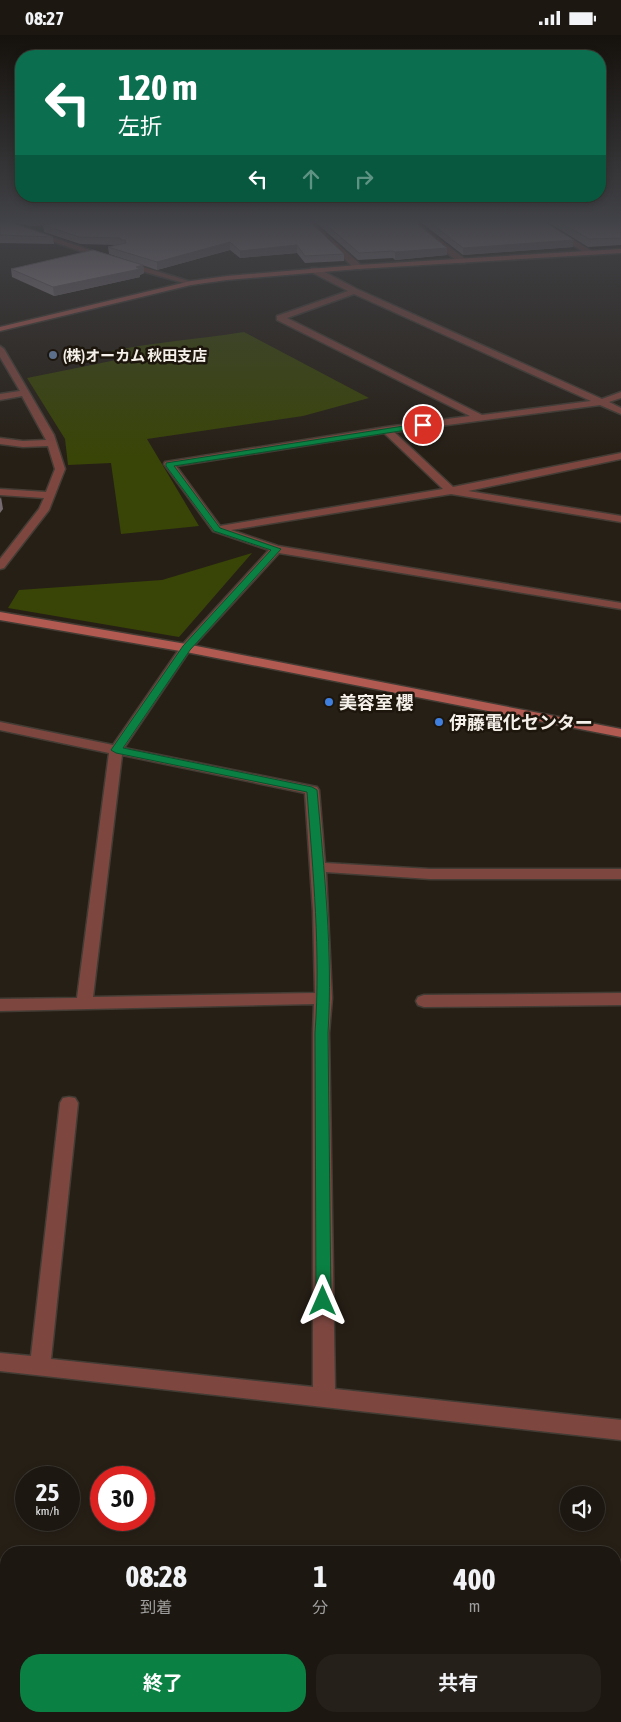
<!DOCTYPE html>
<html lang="ja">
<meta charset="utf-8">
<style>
body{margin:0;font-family:"Asap Condensed","Noto Sans JP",sans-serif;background:#252019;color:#f1f3f6;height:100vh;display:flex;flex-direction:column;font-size:19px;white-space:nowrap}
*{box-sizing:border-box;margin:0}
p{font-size:16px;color:#a09f9f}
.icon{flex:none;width:28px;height:28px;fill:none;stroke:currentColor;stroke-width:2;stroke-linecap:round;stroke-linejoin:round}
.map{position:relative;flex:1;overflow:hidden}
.panel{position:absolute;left:0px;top:1511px;width:621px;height:176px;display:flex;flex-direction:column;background:#1c1710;border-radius:20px 20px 0 0;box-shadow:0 2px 8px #0003,0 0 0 1px #3a3630}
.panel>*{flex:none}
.banner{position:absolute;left:15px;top:15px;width:591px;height:152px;border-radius:20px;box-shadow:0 2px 8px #0003,0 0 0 1px #3a3630;background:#0b6e4f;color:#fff;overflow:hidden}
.fabs{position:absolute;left:560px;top:1451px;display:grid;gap:10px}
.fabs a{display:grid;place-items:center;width:45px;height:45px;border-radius:50%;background:#1c1710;box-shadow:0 2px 8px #0003,0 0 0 1px #3a3630;font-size:25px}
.speed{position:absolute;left:15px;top:1431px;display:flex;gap:10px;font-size:25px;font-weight:700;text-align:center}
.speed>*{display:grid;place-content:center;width:65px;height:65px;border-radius:50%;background:#1c1710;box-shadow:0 2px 8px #0003,0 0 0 1px #3a3630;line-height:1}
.speed small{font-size:12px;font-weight:400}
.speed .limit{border:8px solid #d22;background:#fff;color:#111}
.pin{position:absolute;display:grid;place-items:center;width:42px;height:42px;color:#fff;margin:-21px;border:2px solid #fff;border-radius:50%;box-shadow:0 1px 5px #0007}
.me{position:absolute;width:55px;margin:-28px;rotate:0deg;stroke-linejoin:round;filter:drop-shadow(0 0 4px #0008)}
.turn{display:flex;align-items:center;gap:18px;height:105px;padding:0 20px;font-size:22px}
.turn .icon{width:65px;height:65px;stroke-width:2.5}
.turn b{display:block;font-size:35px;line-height:42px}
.lanes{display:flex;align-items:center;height:48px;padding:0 20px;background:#0003;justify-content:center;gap:25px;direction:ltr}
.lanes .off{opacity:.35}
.eta{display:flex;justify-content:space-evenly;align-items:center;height:85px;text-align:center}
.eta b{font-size:30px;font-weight:700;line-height:35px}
.action{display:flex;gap:10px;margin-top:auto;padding:10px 20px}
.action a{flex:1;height:58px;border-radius:20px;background:#0b8043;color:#fff;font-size:20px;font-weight:700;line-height:58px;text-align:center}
.action a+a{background:#252019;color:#f1f3f6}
.status{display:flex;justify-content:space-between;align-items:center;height:35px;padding:0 25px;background:#1c1710;direction:ltr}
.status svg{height:14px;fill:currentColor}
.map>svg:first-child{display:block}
</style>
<div class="status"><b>08:27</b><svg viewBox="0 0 49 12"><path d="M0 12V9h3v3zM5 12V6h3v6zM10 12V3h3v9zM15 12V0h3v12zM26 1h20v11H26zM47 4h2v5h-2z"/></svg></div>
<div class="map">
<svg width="621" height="1687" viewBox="0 0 621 1687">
<rect width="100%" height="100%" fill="#261f16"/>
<g fill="#394507">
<path d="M 244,297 L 369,363 L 303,381 L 147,404 L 199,491 L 121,499 L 111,428 L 68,430 L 65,404 L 27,343 L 121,324 L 111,316 C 155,307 199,304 244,297 Z"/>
<path d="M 252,518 L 179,602 L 8,573 L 19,555 L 162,545 Z"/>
</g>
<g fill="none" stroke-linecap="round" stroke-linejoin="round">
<defs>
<g id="street">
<path d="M 0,186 L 7,186 L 98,218 L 195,248 L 191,250 L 117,229 L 0,188 Z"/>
<path d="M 305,186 L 312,186 L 361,230 L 361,234 L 355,234 Z"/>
<path d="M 409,186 L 416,186 L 465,224 L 465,228 L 459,228 Z"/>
<path d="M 536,186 L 543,186 L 595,218 L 588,220 Z"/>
<path d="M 311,233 L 317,233 L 357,254 L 602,364 L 621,357 L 621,363 L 609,367 L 621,373 L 621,379 L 600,370 L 394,397 L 453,452 L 621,418 L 621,424 L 468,456 L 621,481 L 621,487 L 451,459 L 231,495 L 278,511 L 621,568 L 621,574 L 279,518 L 190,615 L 124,713 L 317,752 L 319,755 L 325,828 L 430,834 L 621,834 L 621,844 L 430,844 L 326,837 L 332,963 L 329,998 L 335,1354 L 621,1385 L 621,1405 L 0,1336 L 0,1318 L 31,1321 L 60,1068 L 63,1063 L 69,1062 L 75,1063 L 78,1068 L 51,1324 L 313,1352 L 313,998 L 314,969 L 0,976 L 0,964 L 77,963 L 109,718 L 0,695 L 0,687 L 113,710 L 182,610 L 269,515 L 213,496 L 164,429 L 165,427 L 386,392 L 470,381 L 277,285 L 277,281 L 348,256 L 311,237 ZM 354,259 L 591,366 L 482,380 L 287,283 ZM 384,398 L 443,454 L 220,491 L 176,431 ZM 122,720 L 305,758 L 313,876 L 315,958 L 93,962 Z"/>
<path d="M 0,311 L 4,314 L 54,400 L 65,434 L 49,475 L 4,533 L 0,534 L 0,524 L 39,474 L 44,463 L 0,460 L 0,454 L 46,457 L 55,434 L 48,411 L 23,412 L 0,409 L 0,403 L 23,406 L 46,405 L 22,361 L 0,365 L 0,359 L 20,356 L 0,322 Z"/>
<path d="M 621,958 L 621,970 L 424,972 L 418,970 L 416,966 L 418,962 L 424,960 Z"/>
<path d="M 0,1650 L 6,1652 L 6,1677 L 0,1676 Z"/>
<path d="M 100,1681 L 158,1681 L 161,1687 L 103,1687 Z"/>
</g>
<g id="secondary">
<path d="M 621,214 L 621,218 L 358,234 L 227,245 L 191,250 L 0,296 L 0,292 L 191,246 L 227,241 L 358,230 Z"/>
<path d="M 0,577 L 186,609 L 621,694 L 621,702 L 186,617 L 0,585 Z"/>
</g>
</defs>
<use href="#street" stroke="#433c34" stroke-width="3"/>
<use href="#secondary" stroke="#433c34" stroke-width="3"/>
<use href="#street" fill="#7d4740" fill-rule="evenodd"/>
<use href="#secondary" fill="#b15a51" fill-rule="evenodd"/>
</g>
<g fill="#8f838a">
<path d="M 0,186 L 53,202 L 54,209 L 0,208 Z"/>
<path d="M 9,186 L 309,186 L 344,219 L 344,226 L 305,228 L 297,218 L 240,223 L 230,215 L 157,235 L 109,219 L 108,212 L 116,210 L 80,209 L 44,197 L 43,190 L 30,191 Z"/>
<path d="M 314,186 L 414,186 L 447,213 L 447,220 L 395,225 L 393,223 L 358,225 Z"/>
<path d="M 419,186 L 543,186 L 573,212 L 463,220 Z"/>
<path d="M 546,186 L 621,186 L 621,210 L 588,212 Z"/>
<path d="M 143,230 L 144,238 L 140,240 L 140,242 L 54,261 L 12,242 L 11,234 Z"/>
</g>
<g fill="#746a70">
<path d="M 29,186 L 86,186 L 30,191 Z"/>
<path d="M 574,205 L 573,212 L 463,220 L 463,213 Z"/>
<path d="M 230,207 L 230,215 L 157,235 L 157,227 Z"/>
<path d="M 297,210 L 297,218 L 240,223 L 240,216 Z"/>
<path d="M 447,213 L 447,220 L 395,225 L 395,217 Z"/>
<path d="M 143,230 L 144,238 L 140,240 L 140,242 L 54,261 L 53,252 Z"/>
<path d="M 1,462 L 3,474 L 0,478 L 0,464 Z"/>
</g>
<g fill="#a698a0" stroke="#746a70">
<path d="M 0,186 L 7,186 L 53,202 L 0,200 Z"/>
<path d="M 76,186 L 309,186 L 344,219 L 305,221 L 297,210 L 240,216 L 230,207 L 157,227 L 108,212 L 126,208 L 125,205 L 121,205 L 120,203 L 79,202 L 43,190 Z"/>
<path d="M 322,186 L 414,186 L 447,213 L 395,217 L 393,216 L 359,218 Z"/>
<path d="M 428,186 L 543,186 L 574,205 L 463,213 Z"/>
<path d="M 558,186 L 621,186 L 621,203 L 589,204 Z"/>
<path d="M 93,215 L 143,230 L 136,232 L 140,234 L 53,252 L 11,234 Z"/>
</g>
<linearGradient id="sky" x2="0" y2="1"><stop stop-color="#15110c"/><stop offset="0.44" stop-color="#414247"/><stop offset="1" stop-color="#414247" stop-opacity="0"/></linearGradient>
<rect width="621" height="422" fill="url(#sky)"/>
<path fill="#0b8043" stroke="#07532c" d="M 423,388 L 426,388 L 426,392 L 174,431 L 220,493 L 281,514 L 190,615 L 123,713 L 312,752 L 317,755 C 324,835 333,917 328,998 L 331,1266 L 329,1271 L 323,1272 L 318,1271 L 316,1266 L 315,998 C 321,918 313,837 307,757 L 116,718 L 111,715 L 183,611 L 271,515 L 214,496 L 166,431 L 166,428 Z"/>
<circle fill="#5c6f8a" stroke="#1d160d" stroke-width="2" cx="53" cy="320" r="5"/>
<g fill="#3f7fe0" stroke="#1d160d" stroke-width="2">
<circle cx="329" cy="667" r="5"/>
<circle cx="439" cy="687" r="5"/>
</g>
<g text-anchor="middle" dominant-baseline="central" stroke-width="5" stroke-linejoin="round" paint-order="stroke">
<g font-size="15" font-weight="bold" fill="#f5f0e9" stroke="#1d160d" text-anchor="start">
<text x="63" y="320">(株)オーカム 秋田支店</text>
</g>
<g font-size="18" font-weight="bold" fill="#f5f0e9" stroke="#1d160d" text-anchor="start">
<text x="339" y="667">美容室 櫻</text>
<text x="449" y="687">伊藤電化センター</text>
</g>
</g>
</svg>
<div class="fabs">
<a><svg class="icon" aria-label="sound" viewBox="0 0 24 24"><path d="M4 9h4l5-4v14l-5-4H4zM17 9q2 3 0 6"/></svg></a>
</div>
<div class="speed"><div>25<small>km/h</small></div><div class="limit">30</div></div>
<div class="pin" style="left:423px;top:390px;background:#d93025"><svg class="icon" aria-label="arrive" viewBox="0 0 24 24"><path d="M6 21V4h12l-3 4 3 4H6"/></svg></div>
<svg class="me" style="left:323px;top:1266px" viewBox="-20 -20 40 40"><path d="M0-17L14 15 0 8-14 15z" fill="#0b8043" stroke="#fff" stroke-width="4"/></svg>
<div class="banner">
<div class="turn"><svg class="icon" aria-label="left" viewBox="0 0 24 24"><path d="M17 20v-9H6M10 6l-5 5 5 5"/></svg><div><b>120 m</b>左折</div></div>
<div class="lanes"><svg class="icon" aria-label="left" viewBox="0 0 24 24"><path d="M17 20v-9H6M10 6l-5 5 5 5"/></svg><svg class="icon off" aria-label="ahead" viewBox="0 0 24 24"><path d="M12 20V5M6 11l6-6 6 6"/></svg><svg class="icon off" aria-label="right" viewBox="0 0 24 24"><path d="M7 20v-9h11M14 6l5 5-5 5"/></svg></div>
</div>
<section class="panel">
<div class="eta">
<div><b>08:28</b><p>到着</p></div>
<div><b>1</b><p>分</p></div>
<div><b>400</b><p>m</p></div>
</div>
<div class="action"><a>終了</a><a>共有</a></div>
</section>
</div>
